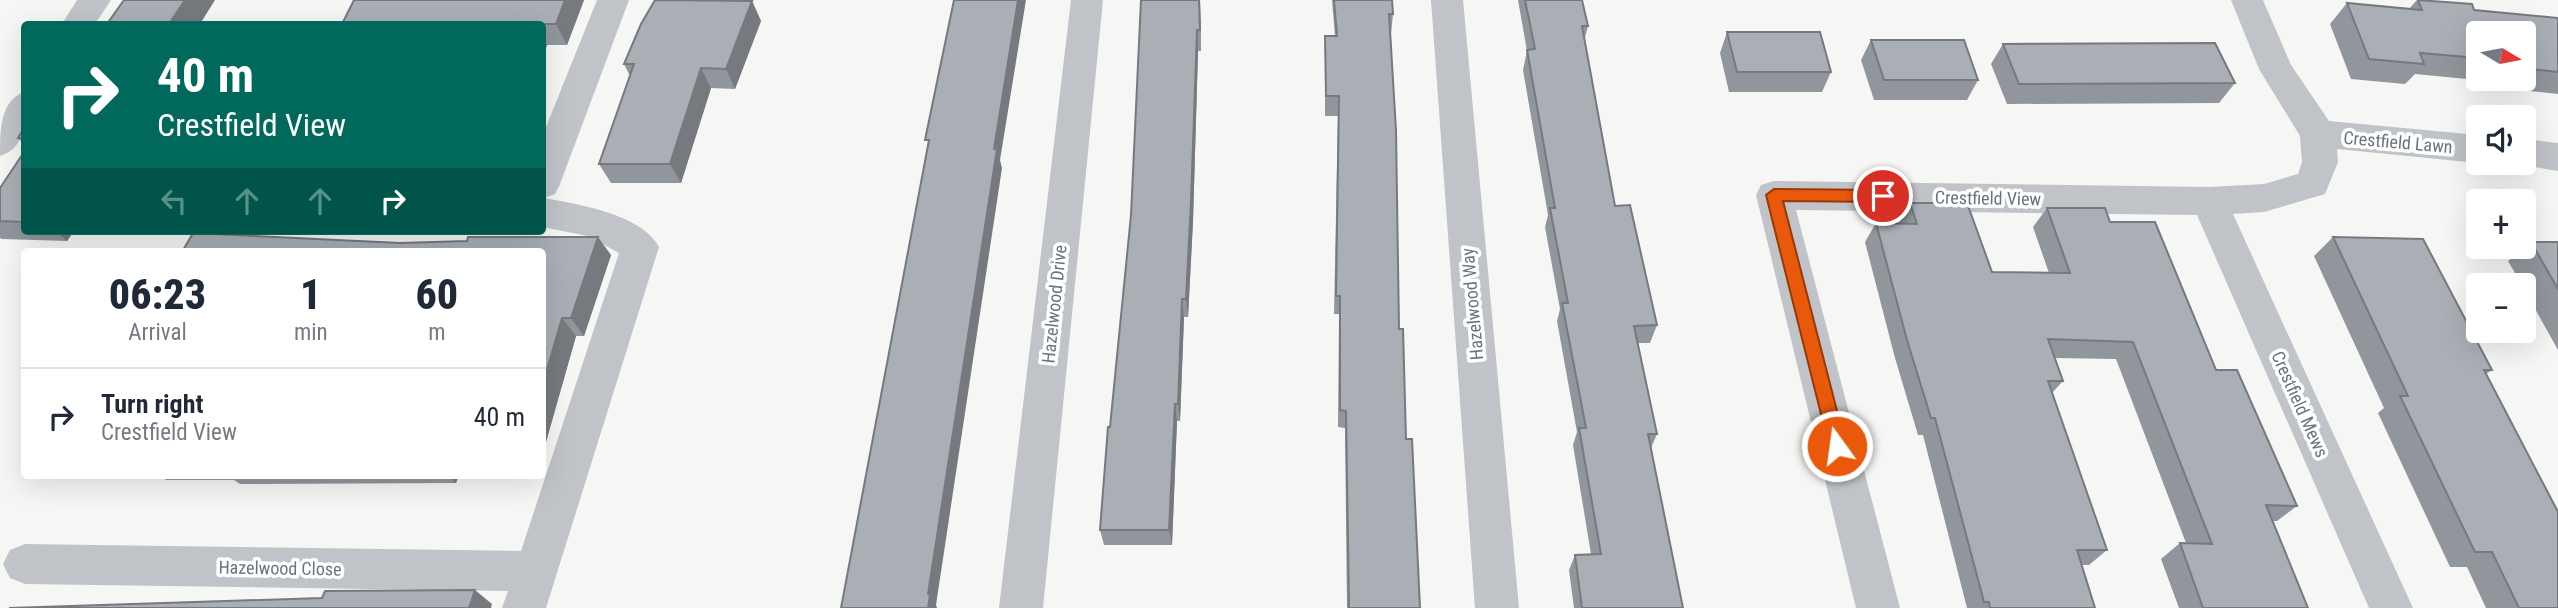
<!DOCTYPE html>
<meta charset="utf-8">
<style>
body{margin:0;font-family:"Roboto Condensed",sans-serif;background:#f2f2f3;color:#1f2937;height:100vh;display:flex;flex-direction:column;font-size:26px;white-space:nowrap}
*{box-sizing:border-box;margin:0}
p{font-size:23px;color:#747a83}
.icon{flex:none;width:38px;height:38px;fill:none;stroke:currentColor;stroke-width:2;stroke-linecap:round;stroke-linejoin:round}
.map{position:relative;flex:1;overflow:hidden}
.drawer{position:absolute;left:21px;top:248px;width:525px;height:231px;display:flex;flex-direction:column;background:#fff;border-radius:7px;box-shadow:0 7px 28px #0002}
.drawer>*{flex:none}
.banner{position:absolute;left:21px;top:21px;width:525px;height:214px;border-radius:7px;box-shadow:0 7px 28px #0002;background:#00695c;color:#fff;overflow:hidden}
.needle{width:46px;rotate:100deg}
.controls{position:absolute;left:2466px;top:21px;display:grid;gap:14px}
.controls a{display:grid;place-items:center;width:70px;height:70px;border-radius:7px;background:#fff;box-shadow:0 7px 28px #0002;font-size:35px}
.pin{position:absolute;display:grid;place-items:center;width:60px;height:60px;color:#fff;margin:-30px;border:4px solid #fff;border-radius:50%;box-shadow:0 2px 7px #0007}
.me{position:absolute;width:77px;margin:-38px;rotate:346deg;stroke-linejoin:round;filter:drop-shadow(0 0 5px #0008)}
.turn{display:flex;align-items:center;gap:24px;height:147px;padding:0 21px;font-size:32px}
.turn .icon{width:91px;height:91px;stroke-width:2.5}
.turn b{display:block;font-size:49px;line-height:60px}
.lanes{display:flex;align-items:center;height:66px;padding:0 21px;background:#0003;justify-content:center;gap:35px;direction:ltr}
.lanes .off{opacity:.35}
.eta{display:flex;justify-content:space-evenly;align-items:center;height:119px;text-align:center}
.eta b{font-size:42px;font-weight:800;line-height:49px}
ul{padding:0;list-style:none}
li{display:flex;align-items:center;gap:21px;height:98px;padding:0 21px;border-top:2px solid #e0e1e3}
li div{flex:1}
li b{display:block;font-size:26px}
li em{font-style:normal}
.map>svg:first-child{display:block}
</style>
<div class="map">
<svg width="2558" height="608" viewBox="0 0 2558 608">
<rect width="100%" height="100%" fill="#f6f7f4"/>
<g fill="none" stroke-linecap="round" stroke-linejoin="round">
<g fill="#c0c3c7" fill-rule="evenodd">
<path d="M 77,0 L 111,0 L 95,24 L 62,24 Z"/>
<path d="M 597,0 L 629,0 L 560,184 L 555,194 L 544,198 C 577,204 642,214 659,247 L 546,608 L 502,608 L 508,591 L 25,584 L 10,578 L 3,564 L 10,550 L 25,544 L 521,551 L 619,253 L 588,236 L 542,227 L 542,137 Z"/>
<path d="M 1071,0 L 1103,0 L 1043,608 L 999,608 Z"/>
<path d="M 1431,0 L 1463,0 L 1519,608 L 1475,608 Z"/>
<path d="M 2231,0 L 2263,0 L 2291,65 L 2329,121 L 2478,135 L 2478,163 L 2337,149 L 2338,162 L 2325,194 L 2264,212 L 2233,214 L 2413,608 L 2369,608 L 2197,215 L 1796,210 L 1900,608 L 1856,608 L 1756,195 L 1761,185 L 1774,181 L 2209,187 L 2264,184 L 2298,174 L 2302,162 L 2300,136 L 2259,69 Z"/>
<path d="M 24,92 C 26,117 28,147 0,156 C 0,130 0,101 24,92 Z"/>
<path d="M 2524,139 L 2558,143 L 2558,171 L 2511,163 L 2524,163 Z"/>
</g>
</g>
<g fill="#91969c" fill-rule="evenodd">
<path d="M 354,0 L 584,0 L 567,45 L 547,45 L 542,58 L 542,24 Z"/>
<path d="M 1200,0 L 1201,51 L 1198,51 L 1193,221 L 1188,317 L 1184,317 L 1180,421 L 1177,421 L 1172,545 L 1104,545 L 1100,530 L 1131,215 Z"/>
<path d="M 1332,0 L 1392,0 L 1393,14 L 1391,34 L 1399,329 L 1406,439 L 1420,608 L 1347,608 L 1345,428 L 1338,427 L 1339,314 L 1334,314 L 1338,116 L 1325,116 L 1325,36 L 1335,36 Z"/>
<path d="M 1518,0 L 1582,0 L 1588,26 L 1584,41 L 1615,206 L 1657,325 L 1650,343 L 1637,343 L 1657,434 L 1651,448 L 1683,608 L 1574,608 L 1569,570 L 1575,555 L 1591,554 L 1573,445 L 1577,432 L 1557,321 L 1560,309 L 1545,227 L 1548,215 L 1523,70 L 1527,51 Z"/>
<path d="M 2417,0 L 2424,0 L 2474,10 L 2558,18 L 2558,94 L 2511,89 L 2509,83 L 2415,74 L 2405,84 L 2351,79 L 2330,24 L 2347,3 L 2409,9 ZM 2478,33 L 2524,33 L 2524,79 L 2478,79 Z"/>
<path d="M 752,1 L 761,21 L 735,89 L 711,88 L 681,183 L 611,183 L 599,164 L 630,76 L 624,64 Z"/>
<path d="M 1727,32 L 1831,72 L 1822,92 L 1729,92 L 1720,53 Z"/>
<path d="M 1871,40 L 1978,80 L 1967,100 L 1874,100 L 1861,60 Z"/>
<path d="M 2003,44 L 2235,83 L 2219,103 L 2007,104 L 1991,64 Z"/>
<path d="M 24,128 L 24,144 L 18,138 Z"/>
<path d="M 24,152 L 24,231 L 74,231 L 67,241 L 2,239 L 0,238 L 0,188 Z"/>
<path d="M 1910,203 L 1992,272 L 2049,273 L 2033,227 L 2047,208 L 2110,222 L 2216,370 L 2297,506 L 2277,521 L 2273,521 L 2308,608 L 2179,608 L 2161,559 L 2180,543 L 2186,543 L 2116,359 L 2054,358 L 2063,381 L 2052,393 L 2107,550 L 2089,565 L 2082,565 L 2095,608 L 1967,608 L 1923,435 L 1918,435 L 1895,358 L 1865,242 L 1876,223 L 1900,223 L 1899,222 Z"/>
<path d="M 2333,237 L 2492,370 L 2486,374 L 2558,608 L 2486,608 L 2467,567 L 2450,567 L 2378,413 L 2384,408 L 2314,256 Z"/>
<path d="M 2531,242 L 2558,242 L 2558,350 L 2524,289 L 2524,285 L 2522,285 L 2508,261 Z"/>
<path d="M 542,252 L 611,255 L 584,336 L 576,336 L 542,456 Z"/>
<path d="M 161,476 L 488,476 L 458,477 L 456,483 L 240,484 L 234,480 L 166,480 Z"/>
</g>
<g fill="#767a7f">
<path d="M 185,0 L 215,0 L 200,24 L 169,24 Z"/>
<path d="M 565,0 L 584,0 L 567,45 L 556,24 Z"/>
<path d="M 1018,0 L 1026,0 L 1000,160 L 1002,168 L 936,605 L 937,608 L 928,608 L 928,594 L 994,149 Z"/>
<path d="M 1199,0 L 1200,0 L 1201,51 L 1200,30 Z"/>
<path d="M 752,1 L 761,21 L 735,89 L 726,69 Z"/>
<path d="M 1197,30 L 1198,51 L 1193,221 L 1188,317 L 1186,299 Z"/>
<path d="M 542,37 L 547,45 L 542,58 Z"/>
<path d="M 701,68 L 711,88 L 681,183 L 670,164 Z"/>
<path d="M 55,231 L 74,231 L 67,241 Z"/>
<path d="M 598,237 L 611,255 L 584,336 L 571,318 Z"/>
<path d="M 1182,299 L 1184,317 L 1180,421 L 1178,404 Z"/>
<path d="M 562,318 L 576,336 L 542,456 L 542,387 Z"/>
<path d="M 1175,404 L 1177,421 L 1172,545 L 1169,530 Z"/>
<path d="M 449,476 L 456,476 L 458,477 L 456,483 Z"/>
<path d="M 475,590 L 492,604 L 491,608 L 469,608 Z"/>
</g>
<g fill="#a9afb5" stroke="#767a7f" stroke-width="2">
<path d="M 124,0 L 185,0 L 169,24 L 107,24 Z"/>
<path d="M 354,0 L 565,0 L 556,24 L 342,24 Z"/>
<path d="M 655,0 L 752,1 L 726,69 L 701,68 L 670,164 L 599,164 L 634,64 L 624,64 L 641,24 Z"/>
<path d="M 954,0 L 1018,0 L 994,149 L 997,149 L 928,594 L 930,595 L 928,608 L 841,608 L 929,140 L 925,140 Z"/>
<path d="M 1141,0 L 1199,0 L 1200,30 L 1197,30 L 1191,202 L 1186,299 L 1182,299 L 1178,404 L 1175,404 L 1169,530 L 1100,530 L 1108,427 L 1110,427 L 1131,215 Z"/>
<path d="M 1334,0 L 1392,0 L 1393,14 L 1389,14 L 1396,130 L 1399,329 L 1403,329 L 1406,439 L 1412,439 L 1420,608 L 1349,608 L 1346,411 L 1340,410 L 1340,296 L 1336,296 L 1339,96 L 1326,96 L 1325,36 L 1337,36 Z"/>
<path d="M 1525,0 L 1582,0 L 1588,26 L 1582,26 L 1615,206 L 1630,205 L 1657,325 L 1634,326 L 1657,434 L 1648,434 L 1683,608 L 1582,608 L 1575,555 L 1601,554 L 1579,428 L 1586,428 L 1562,303 L 1568,303 L 1550,208 L 1555,208 L 1527,50 L 1535,49 Z"/>
<path d="M 2418,0 L 2472,4 L 2474,10 L 2558,18 L 2558,72 L 2532,69 L 2529,63 L 2524,63 L 2524,33 L 2478,33 L 2478,58 L 2420,53 L 2424,64 L 2369,59 L 2347,3 L 2422,10 Z"/>
<path d="M 1727,32 L 1820,32 L 1831,72 L 1737,72 Z"/>
<path d="M 1871,40 L 1964,40 L 1978,80 L 1884,80 Z"/>
<path d="M 2215,43 L 2235,83 L 2019,84 L 2003,44 Z"/>
<path d="M 24,128 L 24,139 L 18,138 Z"/>
<path d="M 24,152 L 24,222 L 0,221 L 0,188 Z"/>
<path d="M 1910,203 L 1967,203 L 1992,272 L 2070,273 L 2047,208 L 2105,208 L 2110,222 L 2155,222 L 2216,370 L 2237,370 L 2297,506 L 2266,505 L 2308,608 L 2203,608 L 2180,543 L 2212,544 L 2133,342 L 2048,339 L 2063,381 L 2048,381 L 2107,550 L 2077,550 L 2095,608 L 1990,608 L 1989,602 L 1984,602 L 1935,418 L 1931,418 L 1907,340 L 1876,223 L 1917,224 Z"/>
<path d="M 193,233 L 400,243 L 467,241 L 468,237 L 598,237 L 571,318 L 562,318 L 542,387 L 542,252 L 182,252 Z"/>
<path d="M 2333,237 L 2423,239 L 2492,370 L 2484,370 L 2558,512 L 2558,608 L 2519,608 L 2492,552 L 2475,552 L 2400,396 L 2408,396 Z"/>
<path d="M 2531,242 L 2558,242 L 2558,289 Z"/>
<path d="M 475,590 L 469,608 L 9,608 L 322,598 L 325,591 Z"/>
</g>
<path fill="#ea580c" stroke="#983908" stroke-width="2" d="M 1774,189 L 1883,190 L 1890,196 L 1883,202 L 1783,201 L 1846,446 L 1837,454 L 1829,446 L 1766,195 Z"/>
<g text-anchor="middle" dominant-baseline="central" stroke-width="7" stroke-linejoin="round" paint-order="stroke">
<g font-size="18" fill="#677583" stroke="#fff">
<text transform="translate(2398 142) rotate(5)">Crestfield Lawn</text>
<text transform="translate(1988 198) rotate(1)">Crestfield View</text>
<text transform="translate(1054 304) rotate(-84)">Hazelwood Drive</text>
<text transform="translate(1472 304) rotate(-95)">Hazelwood Way</text>
<text transform="translate(2300 404) rotate(66)">Crestfield Mews</text>
<text transform="translate(280 568) rotate(1)">Hazelwood Close</text>
</g>
</g>
</svg>
<div class="controls">
<a><svg class="needle" viewBox="-14 -14 28 28"><path d="M0-13l5 13h-10z" fill="#e53935"/><path d="M0 13l5-13h-10z" fill="#747a83"/></svg></a>
<a><svg class="icon" aria-label="sound" viewBox="0 0 24 24"><path d="M4 9h4l5-4v14l-5-4H4zM17 9q2 3 0 6"/></svg></a>
<a>+</a>
<a>−</a>
</div>
<div class="pin" style="left:1883px;top:196px;background:#d93025"><svg class="icon" aria-label="arrive" viewBox="0 0 24 24"><path d="M6 21V4h12l-3 4 3 4H6"/></svg></div>
<svg class="me" style="left:1837px;top:446px" viewBox="-20 -20 40 40"><circle r="17" fill="#ea580c" stroke="#fff" stroke-width="3"/><path d="M0-11L8 9 0 5-8 9z" fill="#fff"/></svg>
<div class="banner">
<div class="turn"><svg class="icon" aria-label="right" viewBox="0 0 24 24"><path d="M7 20v-9h11M14 6l5 5-5 5"/></svg><div><b>40 m</b>Crestfield View</div></div>
<div class="lanes"><svg class="icon off" aria-label="left" viewBox="0 0 24 24"><path d="M17 20v-9H6M10 6l-5 5 5 5"/></svg><svg class="icon off" aria-label="ahead" viewBox="0 0 24 24"><path d="M12 20V5M6 11l6-6 6 6"/></svg><svg class="icon off" aria-label="ahead" viewBox="0 0 24 24"><path d="M12 20V5M6 11l6-6 6 6"/></svg><svg class="icon" aria-label="right" viewBox="0 0 24 24"><path d="M7 20v-9h11M14 6l5 5-5 5"/></svg></div>
</div>
<section class="drawer">
<div class="eta">
<div><b>06:23</b><p>Arrival</p></div>
<div><b>1</b><p>min</p></div>
<div><b>60</b><p>m</p></div>
</div>
<ul>
<li><svg class="icon" aria-label="right" viewBox="0 0 24 24"><path d="M7 20v-9h11M14 6l5 5-5 5"/></svg><div><b>Turn right</b><p>Crestfield View</p></div><em>40 m</em></li>
</ul>
</section>
</div>
